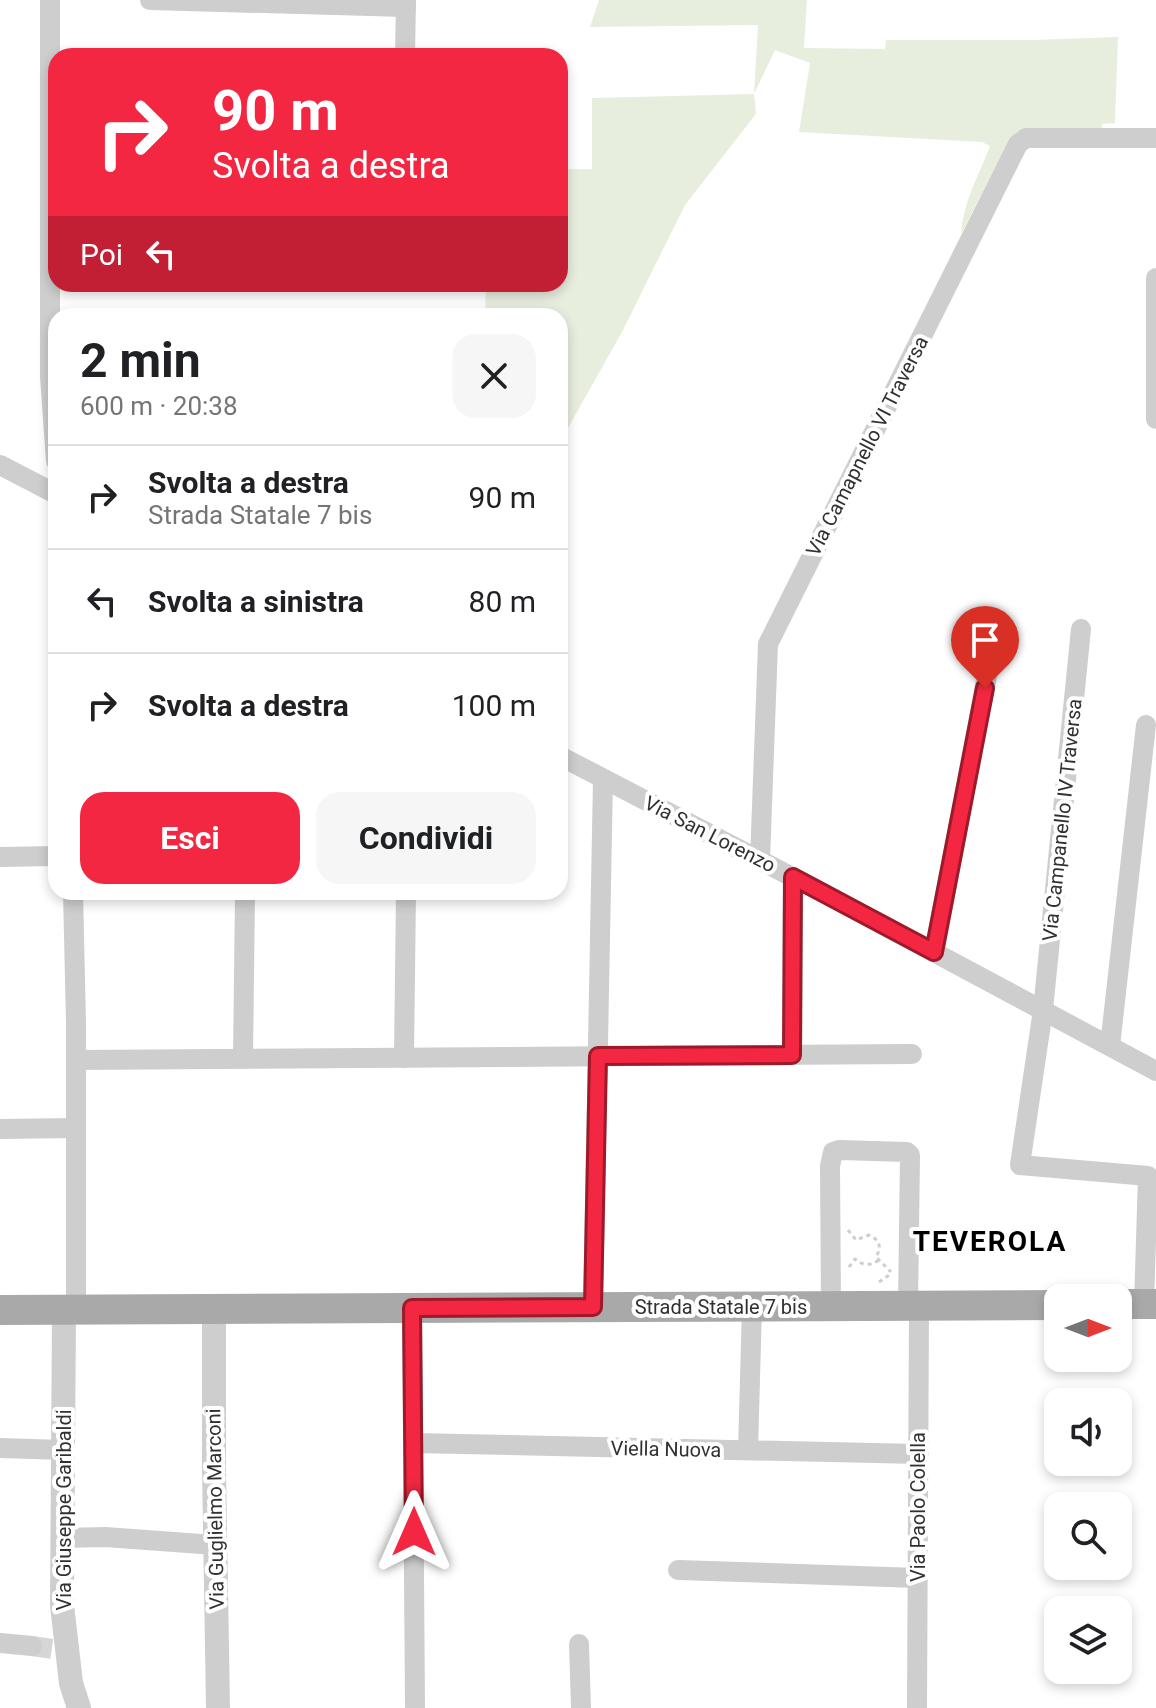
<!DOCTYPE html>
<html lang="it">
<meta charset="utf-8">
<style>
body{margin:0;font-family:Roboto,sans-serif;background:#f6f6f6;color:#202124;height:100vh;display:flex;flex-direction:column;font-size:30px;white-space:nowrap}
*{box-sizing:border-box;margin:0}
p{font-size:26px;color:#757577}
.icon{flex:none;width:44px;height:44px;fill:none;stroke:currentColor;stroke-width:2;stroke-linecap:round;stroke-linejoin:round}
.map{position:relative;flex:1;overflow:hidden}
.details{position:absolute;left:48px;top:308px;width:520px;height:592px;display:flex;flex-direction:column;background:#fff;border-radius:24px;box-shadow:0 4px 12px #0003}
.details>*{flex:none}
.hud{position:absolute;left:48px;top:48px;width:520px;height:244px;border-radius:24px;box-shadow:0 4px 12px #0003;background:#f32741;color:#fff;overflow:hidden}
.needle{width:52px;rotate:90deg}
.fabs{position:absolute;left:1044px;top:1284px;display:grid;gap:16px}
.fabs a{display:grid;place-items:center;width:88px;height:88px;border-radius:16px;background:#fff;box-shadow:0 4px 12px #0003;font-size:40px}
.pin{position:absolute;display:grid;place-items:center;width:68px;height:68px;color:#fff;margin:-82px -34px;border-radius:50% 50% 50% 0;rotate:-45deg;box-shadow:0 0 8px #0007}
.pin .icon{rotate:45deg}
.me{position:absolute;width:88px;margin:-44px;rotate:0deg;stroke-linejoin:round;filter:drop-shadow(0 0 6px #0008)}
.turn{display:flex;align-items:center;gap:28px;height:168px;padding:0 32px;font-size:36px}
.turn .icon{width:104px;height:104px;stroke-width:2.5}
.turn b{display:block;font-size:56px;line-height:68px}
.then{display:flex;align-items:center;height:76px;padding:0 32px;background:#0003;gap:16px;font-size:30px}
.round{display:grid;place-items:center;flex:none;width:84px;height:84px;border-radius:24px;background:#f6f6f6}
.head{display:flex;align-items:center;justify-content:space-between;height:136px;padding:0 32px}
h1{font-size:48px;font-weight:700;line-height:60px}
.button{display:flex;gap:16px;margin-top:auto;padding:16px 32px}
.button a{flex:1;height:92px;border-radius:24px;background:#f32741;color:#fff;font-size:32px;font-weight:700;line-height:92px;text-align:center}
.button a+a{background:#f6f6f6;color:#202124}
ul{padding:0;list-style:none}
li{display:flex;align-items:center;gap:24px;height:104px;padding:0 32px;border-top:2px solid #e0e0e0}
li div{flex:1}
li b{display:block;font-size:30px}
li em{font-style:normal}
.map>svg:first-child{display:block}
</style>
<div class="map">
<svg width="1156" height="1708" viewBox="0 0 1156 1708">
<rect width="100%" height="100%" fill="#fff"/>
<path fill="#e8eede" d="M 599,0 L 807,0 L 804,48 L 885,49 L 886,40 L 1033,40 L 1118,37 L 1115,123 L 1102,124 L 1101,146 L 1007,144 L 961,234 C 964,199 978,178 990,146 L 982,142 L 799,132 L 810,63 L 775,50 L 754,94 L 756,114 L 685,205 L 622,332 L 560,442 L 560,316 L 485,316 L 486,284 L 560,284 L 560,169 L 592,169 L 592,98 L 754,94 L 758,25 L 590,27 Z"/>
<g fill="none" stroke-linecap="round" stroke-linejoin="round">
<path stroke="#d6d6d6" stroke-width="20" stroke-dasharray="20 10" stroke-linecap="butt" d="M 32,1646 L 53,1649"/>
<g stroke="#cecece" stroke-width="3" stroke-dasharray="4 4" stroke-linecap="butt">
<path d="M 848,1230 L 856,1240 L 869,1235 C 880,1240 882,1247 876,1257 L 891,1272"/>
<path d="M 849,1267 L 855,1259 C 863,1266 870,1266 879,1260"/>
<path d="M 879,1282 L 892,1273"/>
</g>
<g stroke="#cecece" stroke-width="20">
<path d="M 50,0 L 50,377 L 56,461"/>
<path d="M 150,0 L 406,7"/>
<path d="M 405,56 L 406,0"/>
<path d="M 1156,278 L 1156,419"/>
<path d="M 0,465 L 56,494"/>
<path d="M 1081,629 L 1043,1010 L 1020,1165 L 1148,1176 L 1144,1304"/>
<path d="M 560,756 L 827,895 L 1156,1071"/>
<path d="M 0,857 L 56,856"/>
<path d="M 760,860 L 768,644 L 1018,144 L 1026,138 L 1156,138"/>
<path d="M 73,892 L 76,1023 L 76,1310"/>
<path d="M 934,952 L 996,629"/>
<path d="M 1110,1046 L 1146,725"/>
<path d="M 792,1055 L 793,877"/>
<path d="M 404,1058 L 406,892"/>
<path d="M 243,1059 L 245,892"/>
<path d="M 76,1060 L 912,1054"/>
<path d="M 0,1129 L 76,1128"/>
<path d="M 831,1306 L 830,1166 L 833,1152 L 839,1150 L 907,1152 L 910,1155 L 908,1306"/>
<path d="M 593,1307 L 603,779"/>
<path d="M 412,1308 L 415,1708"/>
<path d="M 413,1443 L 919,1454"/>
<path d="M 0,1448 L 64,1450"/>
<path d="M 748,1450 L 752,1307"/>
<path d="M 63,1538 L 105,1537 L 215,1545"/>
<path d="M 678,1570 L 918,1578"/>
<path d="M 0,1643 L 32,1646"/>
<path d="M 579,1644 L 581,1708"/>
<path d="M 917,1708 L 919,1306"/>
</g>
<g stroke="#cecece" stroke-width="24">
<path d="M 214,1309 L 214,1467 L 218,1708"/>
<path d="M 64,1310 L 62,1605 L 71,1683 L 79,1708"/>
</g>
<g stroke="#a9a9a9" stroke-width="30">
<path d="M 1118,1304 L 1156,1304"/>
<path d="M 0,1310 L 1058,1305"/>
</g>
</g>
<g fill="none" stroke-linecap="round" stroke-linejoin="round">
<defs>
<path id="route" d="M 414,1532 L 412,1308 L 593,1307 L 598,1056 L 792,1055 L 793,877 L 934,952 L 985,688"/>
</defs>
<use href="#route" stroke="#9e192a" stroke-width="20"/>
<use href="#route" stroke="#f32741" stroke-width="14"/>
</g>
<g text-anchor="middle" dominant-baseline="central" stroke-width="8" stroke-linejoin="round" paint-order="stroke">
<g font-size="20" fill="#313131" stroke="#fff">
<text transform="translate(867 446) rotate(-63)">Via Camapnello VI Traversa</text>
<text transform="translate(1062 820) rotate(-84)">Via Campanello IV Traversa</text>
<text transform="translate(710 834) rotate(27)">Via San Lorenzo</text>
<text x="721" y="1307">Strada Statale 7 bis</text>
<text transform="translate(666 1449) rotate(1)">Viella Nuova</text>
<text transform="translate(918 1507) rotate(-90)">Via Paolo Colella</text>
<text transform="translate(215 1509) rotate(-91)">Via Guglielmo Marconi</text>
<text transform="translate(64 1510) rotate(-90)">Via Giuseppe Garibaldi</text>
</g>
<g font-size="28" font-weight="bold" letter-spacing="2" fill="#000" stroke="#fff">
<text x="990" y="1241">TEVEROLA</text>
</g>
</g>
</svg>
<div class="fabs">
<a><svg class="needle" viewBox="-14 -14 28 28"><path d="M0-13l5 13h-10z" fill="#e53935"/><path d="M0 13l5-13h-10z" fill="#757577"/></svg></a>
<a><svg class="icon" aria-label="sound" viewBox="0 0 24 24"><path d="M4 9h4l5-4v14l-5-4H4zM17 9q2 3 0 6"/></svg></a>
<a><svg class="icon" aria-label="search" viewBox="0 0 24 24"><circle cx="10" cy="10" r="6"/><path d="M15 15l6 6"/></svg></a>
<a><svg class="icon" aria-label="layers" viewBox="0 0 24 24"><path d="M12 4l9 5-9 5-9-5zM3 14l9 5 9-5"/></svg></a>
</div>
<div class="pin" style="left:985px;top:688px;background:#d93025"><svg class="icon" aria-label="arrive" viewBox="0 0 24 24"><path d="M6 21V4h12l-3 4 3 4H6"/></svg></div>
<svg class="me" style="left:414px;top:1532px" viewBox="-20 -20 40 40"><path d="M0-17L14 15 0 8-14 15z" fill="#f32741" stroke="#fff" stroke-width="4"/></svg>
<div class="hud">
<div class="turn"><svg class="icon" aria-label="right" viewBox="0 0 24 24"><path d="M7 20v-9h11M14 6l5 5-5 5"/></svg><div><b>90 m</b>Svolta a destra</div></div>
<div class="then">Poi<svg class="icon" aria-label="left" viewBox="0 0 24 24"><path d="M17 20v-9H6M10 6l-5 5 5 5"/></svg></div>
</div>
<section class="details">
<div class="head"><div><h1>2 min</h1><p>600 m · 20:38</p></div><a class="round"><svg class="icon" aria-label="close" viewBox="0 0 24 24"><path d="M6 6l12 12M18 6L6 18"/></svg></a></div>
<ul>
<li><svg class="icon" aria-label="right" viewBox="0 0 24 24"><path d="M7 20v-9h11M14 6l5 5-5 5"/></svg><div><b>Svolta a destra</b><p>Strada Statale 7 bis</p></div><em>90 m</em></li>
<li><svg class="icon" aria-label="left" viewBox="0 0 24 24"><path d="M17 20v-9H6M10 6l-5 5 5 5"/></svg><div><b>Svolta a sinistra</b></div><em>80 m</em></li>
<li><svg class="icon" aria-label="right" viewBox="0 0 24 24"><path d="M7 20v-9h11M14 6l5 5-5 5"/></svg><div><b>Svolta a destra</b></div><em>100 m</em></li>
</ul>
<div class="button"><a>Esci</a><a>Condividi</a></div>
</section>
</div>
